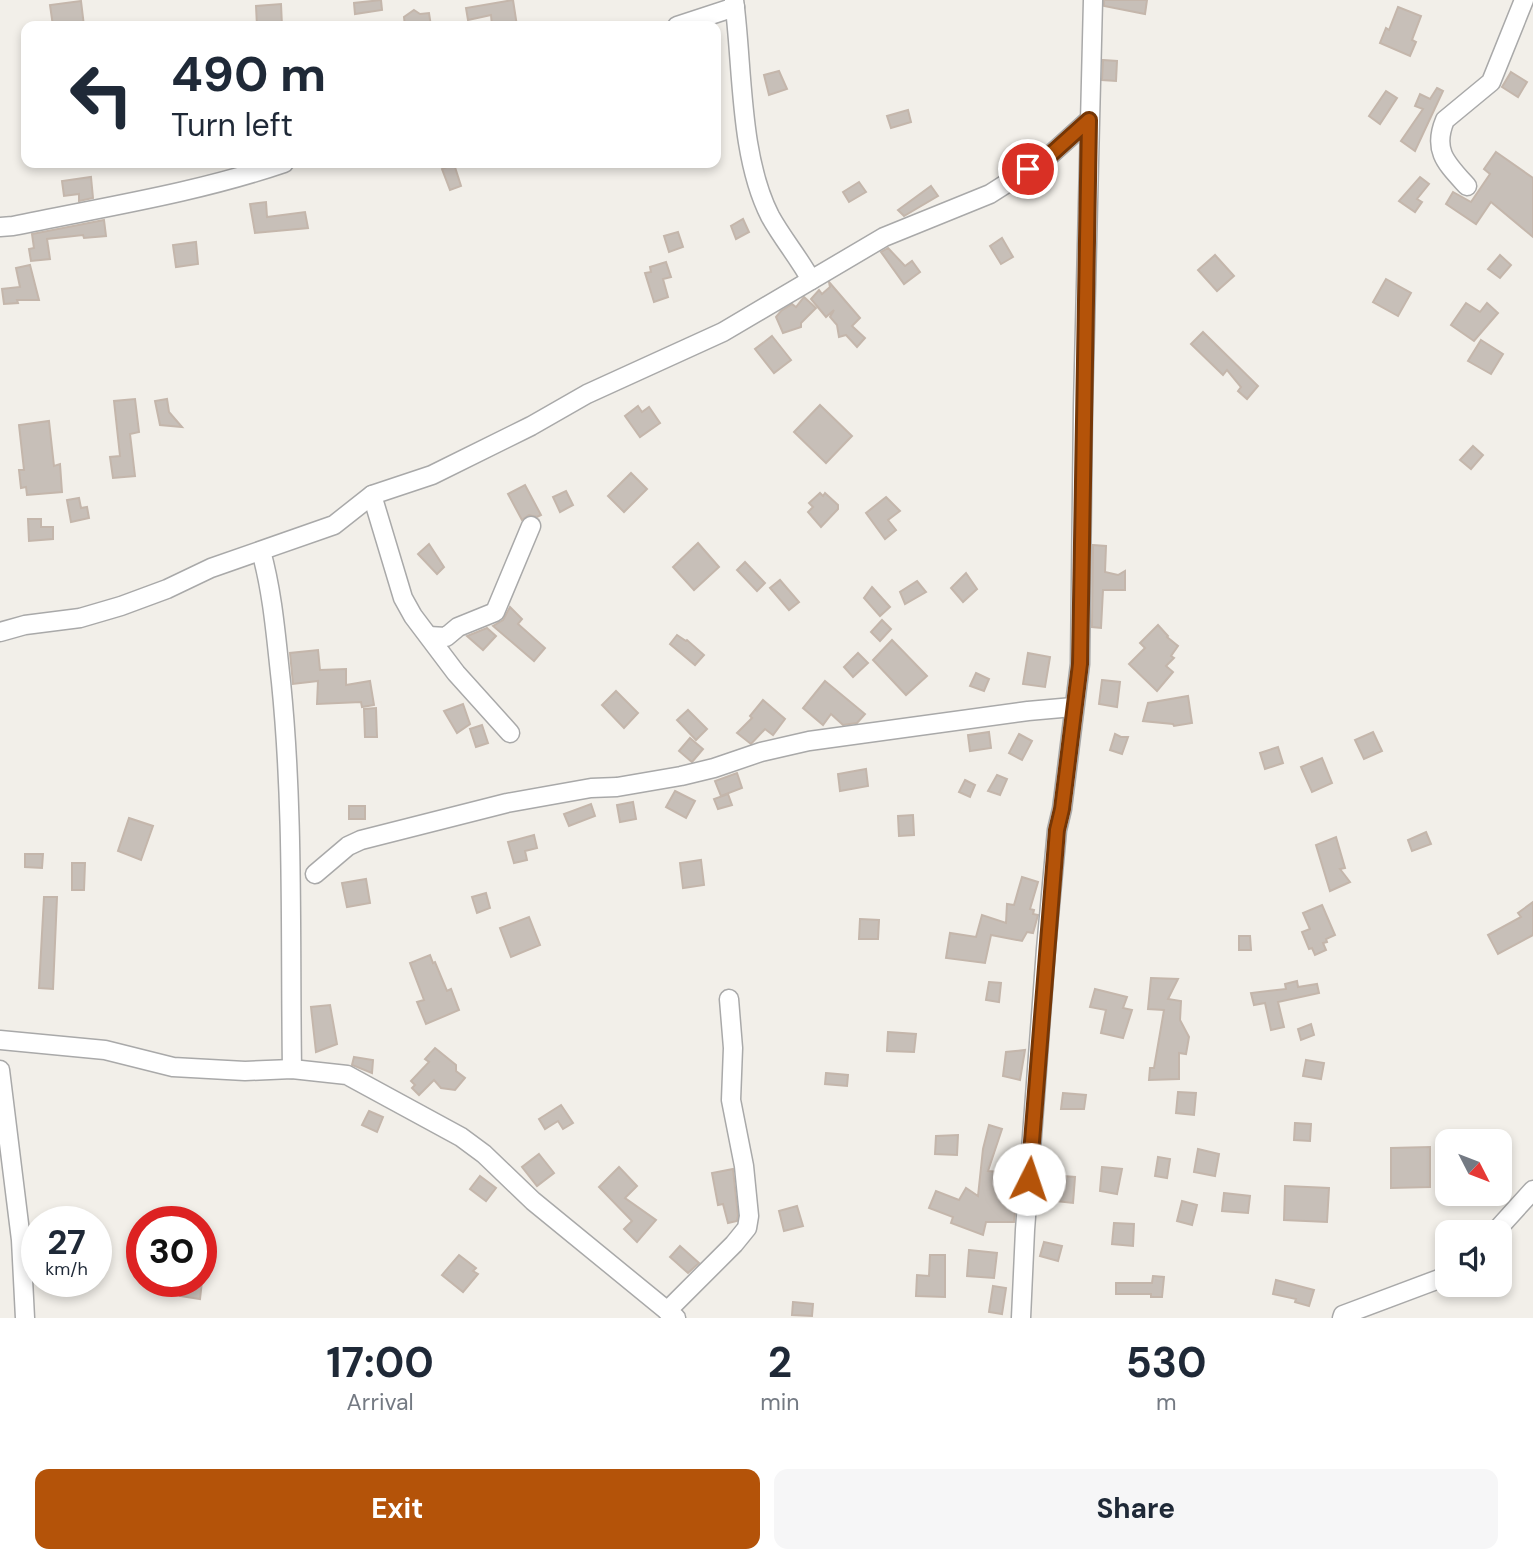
<!DOCTYPE html>
<style>
body{margin:0;font-family:"DM Sans",sans-serif;background:#f6f6f7;color:#1f2937;height:100vh;display:flex;flex-direction:column;font-size:26px;white-space:nowrap}
*{box-sizing:border-box;margin:0}
p{font-size:23px;color:#747a83}
.icon{flex:none;width:38px;height:38px;fill:none;stroke:currentColor;stroke-width:2;stroke-linecap:round;stroke-linejoin:round}
.map{position:relative;height:1318px;overflow:hidden}
.drawer{display:flex;flex-direction:column;background:#fff;flex:1}
.drawer>*{flex:none}
.banner{position:absolute;left:21px;top:21px;width:700px;height:147px;border-radius:14px;box-shadow:0 4px 10px #0003;background:#fff;color:#1f2937;overflow:hidden}
.needle{width:46px;rotate:132deg}
.fabs{position:absolute;left:1435px;top:1129px;display:grid;gap:14px}
.fabs a{display:grid;place-items:center;width:77px;height:77px;border-radius:14px;background:#fff;box-shadow:0 4px 10px #0003;font-size:35px}
.speed{position:absolute;left:21px;top:1206px;display:flex;gap:14px;font-size:35px;font-weight:700;text-align:center}
.speed>*{display:grid;place-content:center;width:91px;height:91px;border-radius:50%;background:#fff;box-shadow:0 4px 10px #0003;line-height:1}
.speed small{font-size:18px;font-weight:400}
.speed .limit{border:10px solid #d22;background:#fff;color:#111}
.pin{position:absolute;display:grid;place-items:center;width:60px;height:60px;color:#fff;margin:-30px;border:4px solid #fff;border-radius:50%;box-shadow:0 2px 7px #0007}
.me{position:absolute;width:77px;margin:-38px;rotate:4deg;stroke-linejoin:round;filter:drop-shadow(0 0 5px #0008)}
.turn{display:flex;align-items:center;gap:24px;height:147px;padding:0 35px;font-size:32px}
.turn .icon{width:91px;height:91px;stroke-width:2.5}
.turn b{display:block;font-size:49px;line-height:60px}
.eta{display:flex;justify-content:space-evenly;align-items:center;height:119px;text-align:center}
.eta b{font-size:42px;font-weight:700;line-height:49px}
.button{display:flex;gap:14px;margin-top:auto;padding:14px 35px}
.button a{flex:1;height:80px;border-radius:14px;background:#b45309;color:#fff;font-size:28px;font-weight:700;line-height:80px;text-align:center}
.button a+a{background:#f6f6f7;color:#1f2937}
.map>svg:first-child{display:block}
</style>
<div class="map">
<svg width="1533" height="1318" viewBox="0 0 1533 1318">
<rect width="100%" height="100%" fill="#f2efe9"/>
<g fill="#c7bfb8" stroke="#c4b6ab" stroke-width="2">
<path d="M 381,0 L 382,10 L 355,14 L 354,3 Z"/>
<path d="M 513,0 L 517,26 L 492,26 L 491,15 L 468,20 L 466,8 Z"/>
<path d="M 1104,0 L 1147,0 L 1145,14 L 1104,6 Z"/>
<path d="M 81,1 L 84,26 L 53,26 L 50,5 Z"/>
<path d="M 281,4 L 282,26 L 257,26 L 256,6 Z"/>
<path d="M 1398,7 L 1421,16 L 1412,40 L 1416,42 L 1410,56 L 1380,43 L 1386,28 L 1389,30 Z"/>
<path d="M 414,10 L 420,14 L 429,13 L 431,26 L 405,26 L 404,17 Z"/>
<path d="M 1103,60 L 1117,61 L 1116,81 L 1102,80 Z"/>
<path d="M 779,71 L 787,89 L 769,95 L 764,75 Z"/>
<path d="M 1511,72 L 1527,82 L 1518,97 L 1502,87 Z"/>
<path d="M 1437,88 L 1443,91 L 1415,151 L 1401,141 L 1423,109 L 1415,106 L 1420,94 L 1430,99 Z"/>
<path d="M 1386,91 L 1397,98 L 1380,124 L 1369,116 Z"/>
<path d="M 908,110 L 911,122 L 891,128 L 887,116 Z"/>
<path d="M 1496,152 L 1533,178 L 1533,237 L 1491,202 L 1476,224 L 1446,204 L 1453,192 L 1471,202 L 1490,174 L 1484,169 Z"/>
<path d="M 454,164 L 461,186 L 450,190 L 442,169 Z"/>
<path d="M 91,177 L 93,198 L 79,201 L 79,194 L 64,196 L 62,181 Z"/>
<path d="M 1420,177 L 1429,184 L 1417,199 L 1422,202 L 1415,212 L 1399,201 Z"/>
<path d="M 859,182 L 866,192 L 849,202 L 843,192 Z"/>
<path d="M 931,186 L 938,196 L 904,216 L 898,210 Z"/>
<path d="M 266,202 L 267,217 L 305,212 L 308,228 L 255,233 L 250,204 Z"/>
<path d="M 743,219 L 749,232 L 736,239 L 731,226 Z"/>
<path d="M 104,220 L 106,236 L 84,238 L 83,235 L 47,239 L 50,259 L 31,261 L 29,249 L 34,248 L 32,234 Z"/>
<path d="M 678,232 L 683,247 L 669,252 L 664,236 Z"/>
<path d="M 1002,238 L 1013,257 L 1001,264 L 990,246 Z"/>
<path d="M 196,242 L 198,264 L 176,267 L 173,245 Z"/>
<path d="M 888,248 L 905,266 L 912,261 L 920,272 L 904,284 L 881,252 Z"/>
<path d="M 1215,255 L 1234,276 L 1217,291 L 1198,270 Z"/>
<path d="M 1500,255 L 1511,265 L 1500,278 L 1488,269 Z"/>
<path d="M 666,262 L 671,277 L 663,279 L 668,297 L 654,302 L 645,273 L 651,272 L 650,267 Z"/>
<path d="M 30,265 L 39,300 L 17,300 L 18,303 L 4,304 L 2,289 L 20,287 L 16,268 Z"/>
<path d="M 1386,279 L 1411,293 L 1398,316 L 1373,302 Z"/>
<path d="M 829,282 L 860,318 L 852,326 L 865,338 L 857,347 L 846,335 L 839,337 L 837,325 L 830,317 L 834,310 L 826,317 L 811,299 L 819,290 L 822,294 L 830,287 Z"/>
<path d="M 804,297 L 816,308 L 801,323 L 801,327 L 783,333 L 776,317 L 781,311 L 792,304 L 796,307 Z"/>
<path d="M 1466,303 L 1480,312 L 1487,303 L 1498,313 L 1474,341 L 1451,325 Z"/>
<path d="M 1203,332 L 1258,386 L 1247,399 L 1238,391 L 1241,387 L 1227,370 L 1223,375 L 1191,344 Z"/>
<path d="M 772,336 L 791,360 L 774,373 L 755,349 Z"/>
<path d="M 1481,340 L 1503,354 L 1491,374 L 1468,361 Z"/>
<path d="M 135,399 L 139,432 L 130,434 L 135,476 L 113,478 L 110,457 L 120,456 L 114,401 Z"/>
<path d="M 167,399 L 169,412 L 182,427 L 160,425 L 155,401 Z"/>
<path d="M 820,405 L 852,436 L 826,463 L 794,432 Z"/>
<path d="M 638,406 L 642,412 L 649,407 L 660,423 L 640,437 L 625,416 Z"/>
<path d="M 49,421 L 54,466 L 60,464 L 62,492 L 27,495 L 26,487 L 21,488 L 19,470 L 24,470 L 19,425 Z"/>
<path d="M 1473,446 L 1483,455 L 1471,469 L 1460,460 Z"/>
<path d="M 631,473 L 647,489 L 624,512 L 608,496 Z"/>
<path d="M 525,485 L 541,515 L 537,517 L 529,515 L 522,520 L 508,494 Z"/>
<path d="M 566,491 L 573,505 L 560,512 L 553,497 Z"/>
<path d="M 820,493 L 823,496 L 825,493 L 838,505 L 838,509 L 821,527 L 808,512 L 813,507 L 809,503 Z"/>
<path d="M 886,497 L 900,511 L 888,520 L 896,530 L 885,539 L 866,513 Z"/>
<path d="M 79,498 L 81,508 L 87,507 L 89,518 L 71,522 L 67,500 Z"/>
<path d="M 28,519 L 41,519 L 41,527 L 53,527 L 53,539 L 29,541 Z"/>
<path d="M 698,543 L 719,567 L 694,590 L 673,567 Z"/>
<path d="M 429,544 L 444,567 L 437,574 L 418,554 Z"/>
<path d="M 1093,545 L 1106,546 L 1105,572 L 1118,575 L 1125,571 L 1125,590 L 1103,590 L 1101,628 L 1092,627 Z"/>
<path d="M 745,562 L 765,583 L 757,591 L 737,570 Z"/>
<path d="M 966,573 L 977,589 L 963,602 L 951,588 Z"/>
<path d="M 780,580 L 799,602 L 789,610 L 770,588 Z"/>
<path d="M 917,581 L 926,592 L 905,604 L 900,592 Z"/>
<path d="M 872,587 L 890,607 L 880,616 L 864,598 Z"/>
<path d="M 510,607 L 522,619 L 518,624 L 545,648 L 534,661 L 493,626 L 503,620 Z"/>
<path d="M 882,620 L 891,629 L 880,641 L 871,632 Z"/>
<path d="M 1158,625 L 1168,636 L 1167,637 L 1178,646 L 1171,656 L 1174,658 L 1166,666 L 1173,672 L 1157,691 L 1129,664 L 1145,648 L 1140,643 Z"/>
<path d="M 487,628 L 496,636 L 483,650 L 467,636 Z"/>
<path d="M 677,635 L 686,641 L 687,640 L 704,655 L 695,665 L 670,644 Z"/>
<path d="M 892,640 L 927,676 L 906,695 L 873,660 Z"/>
<path d="M 318,650 L 320,670 L 346,669 L 346,685 L 370,681 L 374,705 L 362,707 L 361,702 L 317,704 L 318,681 L 293,684 L 290,653 Z"/>
<path d="M 858,653 L 868,663 L 853,677 L 844,667 Z"/>
<path d="M 1028,653 L 1050,657 L 1045,687 L 1023,684 Z"/>
<path d="M 976,673 L 989,679 L 984,691 L 970,686 Z"/>
<path d="M 1102,680 L 1120,682 L 1117,707 L 1099,704 Z"/>
<path d="M 825,681 L 865,714 L 857,723 L 843,725 L 831,714 L 823,725 L 803,708 Z"/>
<path d="M 616,691 L 638,713 L 624,728 L 602,705 Z"/>
<path d="M 1188,696 L 1192,723 L 1174,726 L 1173,724 L 1143,721 L 1148,703 Z"/>
<path d="M 763,700 L 785,719 L 773,735 L 765,729 L 751,744 L 737,733 L 752,718 L 750,716 Z"/>
<path d="M 463,704 L 470,724 L 457,733 L 444,711 Z"/>
<path d="M 376,708 L 377,737 L 365,737 L 364,709 Z"/>
<path d="M 688,710 L 707,729 L 696,740 L 677,720 Z"/>
<path d="M 482,725 L 488,743 L 476,747 L 470,729 Z"/>
<path d="M 989,732 L 991,748 L 970,751 L 968,735 Z"/>
<path d="M 1373,732 L 1382,751 L 1364,759 L 1355,740 Z"/>
<path d="M 1019,734 L 1032,741 L 1022,760 L 1009,753 Z"/>
<path d="M 1115,734 L 1121,737 L 1128,737 L 1122,754 L 1110,750 Z"/>
<path d="M 690,738 L 703,749 L 692,762 L 679,751 Z"/>
<path d="M 1278,747 L 1283,763 L 1265,769 L 1260,753 Z"/>
<path d="M 1322,758 L 1332,783 L 1312,792 L 1301,767 Z"/>
<path d="M 866,769 L 868,786 L 840,791 L 838,774 Z"/>
<path d="M 737,773 L 742,788 L 721,796 L 715,781 Z"/>
<path d="M 997,775 L 1007,779 L 1000,795 L 988,791 Z"/>
<path d="M 965,780 L 975,785 L 970,797 L 959,792 Z"/>
<path d="M 675,791 L 695,801 L 686,818 L 666,807 Z"/>
<path d="M 728,794 L 732,805 L 718,809 L 714,799 Z"/>
<path d="M 633,802 L 636,819 L 620,822 L 617,805 Z"/>
<path d="M 591,804 L 595,816 L 569,826 L 564,814 Z"/>
<rect x="349" y="806" width="16" height="13"/>
<path d="M 913,815 L 914,835 L 899,836 L 898,816 Z"/>
<path d="M 129,818 L 153,826 L 141,860 L 118,851 Z"/>
<path d="M 1426,832 L 1431,844 L 1412,851 L 1408,840 Z"/>
<path d="M 534,835 L 537,848 L 525,851 L 527,860 L 514,863 L 508,842 Z"/>
<path d="M 1336,837 L 1345,868 L 1340,869 L 1350,882 L 1330,891 L 1316,845 Z"/>
<path d="M 25,854 L 43,854 L 42,868 L 25,867 Z"/>
<path d="M 701,860 L 704,885 L 683,888 L 680,863 Z"/>
<path d="M 72,863 L 85,863 L 84,890 L 72,890 Z"/>
<path d="M 1022,877 L 1038,882 L 1030,909 L 1034,910 L 1033,914 L 1038,915 L 1033,933 L 1027,932 L 1022,941 L 991,935 L 985,963 L 946,958 L 950,933 L 976,937 L 982,915 L 1006,923 L 1007,904 L 1014,905 Z"/>
<path d="M 366,879 L 370,903 L 347,907 L 342,883 Z"/>
<path d="M 486,893 L 490,908 L 477,913 L 472,897 Z"/>
<path d="M 44,897 L 57,897 L 53,989 L 39,988 Z"/>
<path d="M 1533,902 L 1533,935 L 1498,954 L 1488,935 L 1521,917 L 1518,913 Z"/>
<path d="M 1322,905 L 1335,935 L 1326,939 L 1327,942 L 1323,943 L 1326,950 L 1315,955 L 1312,948 L 1309,949 L 1302,932 L 1310,929 L 1303,913 Z"/>
<path d="M 529,917 L 540,945 L 511,957 L 500,928 Z"/>
<path d="M 860,919 L 879,920 L 878,939 L 859,939 Z"/>
<path d="M 1239,936 L 1250,936 L 1251,950 L 1239,950 Z"/>
<path d="M 430,955 L 433,963 L 435,962 L 447,991 L 451,989 L 459,1010 L 426,1024 L 417,1002 L 424,1000 L 410,963 Z"/>
<path d="M 1151,978 L 1178,979 L 1168,999 L 1181,1001 L 1180,1020 L 1189,1037 L 1186,1054 L 1179,1053 L 1179,1079 L 1149,1080 L 1150,1068 L 1154,1068 L 1164,1010 L 1148,1009 Z"/>
<path d="M 1297,981 L 1298,987 L 1317,984 L 1319,993 L 1278,1002 L 1284,1027 L 1271,1030 L 1265,1003 L 1254,1005 L 1251,993 L 1286,989 L 1285,984 Z"/>
<path d="M 989,982 L 1001,983 L 999,1002 L 986,1000 Z"/>
<path d="M 1095,989 L 1127,997 L 1123,1008 L 1132,1010 L 1123,1038 L 1101,1033 L 1106,1010 L 1090,1007 Z"/>
<path d="M 330,1005 L 337,1044 L 316,1052 L 311,1007 Z"/>
<path d="M 1311,1024 L 1314,1035 L 1301,1040 L 1298,1029 Z"/>
<path d="M 888,1032 L 916,1034 L 914,1052 L 887,1051 Z"/>
<path d="M 435,1048 L 456,1065 L 456,1071 L 465,1078 L 455,1090 L 441,1088 L 434,1080 L 419,1095 L 412,1088 L 415,1085 L 411,1081 L 429,1062 L 425,1059 Z"/>
<path d="M 1025,1050 L 1020,1080 L 1003,1076 L 1006,1052 Z"/>
<path d="M 354,1057 L 373,1060 L 372,1073 L 352,1065 Z"/>
<path d="M 1306,1060 L 1324,1063 L 1321,1079 L 1303,1076 Z"/>
<path d="M 826,1073 L 848,1075 L 847,1086 L 825,1084 Z"/>
<path d="M 1178,1092 L 1196,1093 L 1194,1115 L 1176,1113 Z"/>
<path d="M 1063,1093 L 1086,1095 L 1084,1109 L 1061,1109 Z"/>
<path d="M 561,1105 L 573,1123 L 563,1129 L 558,1121 L 545,1129 L 539,1119 Z"/>
<path d="M 369,1111 L 383,1117 L 377,1132 L 362,1125 Z"/>
<path d="M 1295,1123 L 1311,1124 L 1310,1141 L 1294,1140 Z"/>
<path d="M 989,1125 L 1002,1129 L 988,1171 L 1013,1173 L 1011,1189 L 1014,1189 L 1016,1202 L 1014,1222 L 986,1222 L 983,1235 L 951,1223 L 953,1217 L 929,1208 L 936,1191 L 959,1200 L 966,1188 L 978,1196 L 983,1149 Z"/>
<path d="M 958,1135 L 957,1155 L 935,1154 L 936,1136 Z"/>
<path d="M 1430,1147 L 1430,1187 L 1391,1188 L 1391,1148 Z"/>
<path d="M 1198,1149 L 1219,1154 L 1215,1176 L 1194,1172 Z"/>
<path d="M 539,1154 L 554,1173 L 537,1186 L 522,1167 Z"/>
<path d="M 1158,1157 L 1170,1159 L 1167,1178 L 1155,1176 Z"/>
<path d="M 619,1167 L 637,1186 L 625,1198 L 656,1220 L 637,1242 L 624,1229 L 632,1221 L 599,1187 Z"/>
<path d="M 1102,1167 L 1122,1169 L 1117,1194 L 1100,1191 Z"/>
<path d="M 733,1169 L 738,1216 L 737,1221 L 728,1223 L 723,1204 L 718,1205 L 712,1173 Z"/>
<path d="M 1050,1175 L 1075,1177 L 1073,1203 L 1047,1200 Z"/>
<path d="M 480,1176 L 496,1188 L 486,1201 L 470,1189 Z"/>
<path d="M 1285,1186 L 1329,1188 L 1327,1222 L 1284,1220 Z"/>
<path d="M 1224,1193 L 1250,1196 L 1248,1213 L 1222,1211 Z"/>
<path d="M 1182,1201 L 1197,1205 L 1192,1225 L 1177,1221 Z"/>
<path d="M 797,1206 L 803,1226 L 784,1231 L 779,1211 Z"/>
<path d="M 1114,1223 L 1134,1224 L 1133,1246 L 1112,1244 Z"/>
<path d="M 1044,1242 L 1062,1246 L 1058,1261 L 1040,1256 Z"/>
<path d="M 680,1246 L 699,1263 L 688,1273 L 670,1257 Z"/>
<path d="M 969,1250 L 997,1253 L 994,1278 L 967,1276 Z"/>
<path d="M 459,1255 L 476,1268 L 473,1271 L 478,1274 L 463,1292 L 442,1275 Z"/>
<path d="M 930,1255 L 945,1255 L 945,1297 L 916,1296 L 917,1275 L 929,1276 Z"/>
<path d="M 1153,1276 L 1164,1277 L 1162,1297 L 1151,1297 L 1151,1294 L 1116,1294 L 1116,1283 L 1152,1283 Z"/>
<path d="M 1276,1280 L 1314,1290 L 1309,1306 L 1295,1302 L 1296,1299 L 1273,1294 Z"/>
<path d="M 182,1281 L 202,1281 L 200,1299 L 180,1296 Z"/>
<path d="M 993,1286 L 1006,1288 L 1002,1314 L 989,1312 Z"/>
<path d="M 793,1302 L 813,1304 L 812,1316 L 792,1315 Z"/>
</g>
<g fill="none" stroke-linecap="round" stroke-linejoin="round">
<defs>
<g id="minor">
<path d="M 734,0 C 743,67 739,155 770,216 C 782,238 799,258 811,280"/>
<path d="M 677,26 L 735,7"/>
<path d="M 1467,186 C 1447,164 1432,151 1445,120 L 1491,82 L 1524,0"/>
<path d="M 0,227 L 13,226 C 104,207 196,193 284,163"/>
<path d="M 372,495 L 403,598 L 413,616 L 456,673 L 510,733"/>
<path d="M 261,551 C 273,594 276,638 281,682 C 294,810 290,940 292,1069"/>
<path d="M 0,632 L 25,625 L 80,618 L 121,606 L 167,589 L 211,568 L 334,525 L 372,495 L 432,475 L 531,426 L 587,394 L 723,332 L 884,237 L 990,194 L 1048,157 L 1089,120"/>
<path d="M 429,636 L 446,637 L 458,627 L 495,612 L 531,526"/>
<path d="M 315,874 L 348,846 L 361,840 L 507,803 L 591,788 L 617,787 L 681,776 L 714,768 L 761,752 L 809,741 L 1028,711 L 1073,707"/>
<path d="M 0,1040 L 105,1050 L 173,1067 L 245,1071 L 292,1069 L 347,1075 L 461,1137 L 484,1154 L 533,1201 L 676,1318"/>
<path d="M 0,1070 L 21,1240 L 25,1318"/>
<path d="M 1495,1232 L 1533,1190"/>
<path d="M 667,1311 L 734,1244 L 747,1228 L 749,1216 L 744,1166 L 731,1100 L 733,1048 L 729,999"/>
<path d="M 1021,1318 L 1025,1230 L 1046,949 L 1057,830 L 1062,809 L 1080,664 L 1083,407 L 1093,0"/>
<path d="M 1342,1318 L 1343,1315 L 1447,1276"/>
</g>
</defs>
<use href="#minor" stroke="#a9a9a9" stroke-width="21"/>
<use href="#minor" stroke="#fff" stroke-width="18"/>
</g>
<g fill="none" stroke-linecap="round" stroke-linejoin="round">
<defs>
<path id="route" d="M 1028,169 L 1048,157 L 1089,120 L 1080,664 L 1062,809 L 1057,830 L 1029,1179"/>
</defs>
<use href="#route" stroke="#753606" stroke-width="18"/>
<use href="#route" stroke="#b45309" stroke-width="12"/>
</g>
</svg>
<div class="fabs">
<a><svg class="needle" viewBox="-14 -14 28 28"><path d="M0-13l5 13h-10z" fill="#e53935"/><path d="M0 13l5-13h-10z" fill="#747a83"/></svg></a>
<a><svg class="icon" aria-label="sound" viewBox="0 0 24 24"><path d="M4 9h4l5-4v14l-5-4H4zM17 9q2 3 0 6"/></svg></a>
</div>
<div class="speed"><div>27<small>km/h</small></div><div class="limit">30</div></div>
<div class="pin" style="left:1028px;top:169px;background:#d93025"><svg class="icon" aria-label="arrive" viewBox="0 0 24 24"><path d="M6 21V4h12l-3 4 3 4H6"/></svg></div>
<svg class="me" style="left:1029px;top:1179px" viewBox="-20 -20 40 40"><circle r="19" fill="#fff"/><path d="M0-13L10 11 0 6-10 11z" fill="#b45309"/></svg>
<div class="banner">
<div class="turn"><svg class="icon" aria-label="left" viewBox="0 0 24 24"><path d="M17 20v-9H6M10 6l-5 5 5 5"/></svg><div><b>490 m</b>Turn left</div></div>
</div>
</div>
<section class="drawer">
<div class="eta">
<div><b>17:00</b><p>Arrival</p></div>
<div><b>2</b><p>min</p></div>
<div><b>530</b><p>m</p></div>
</div>
<div class="button"><a>Exit</a><a>Share</a></div>
</section>
